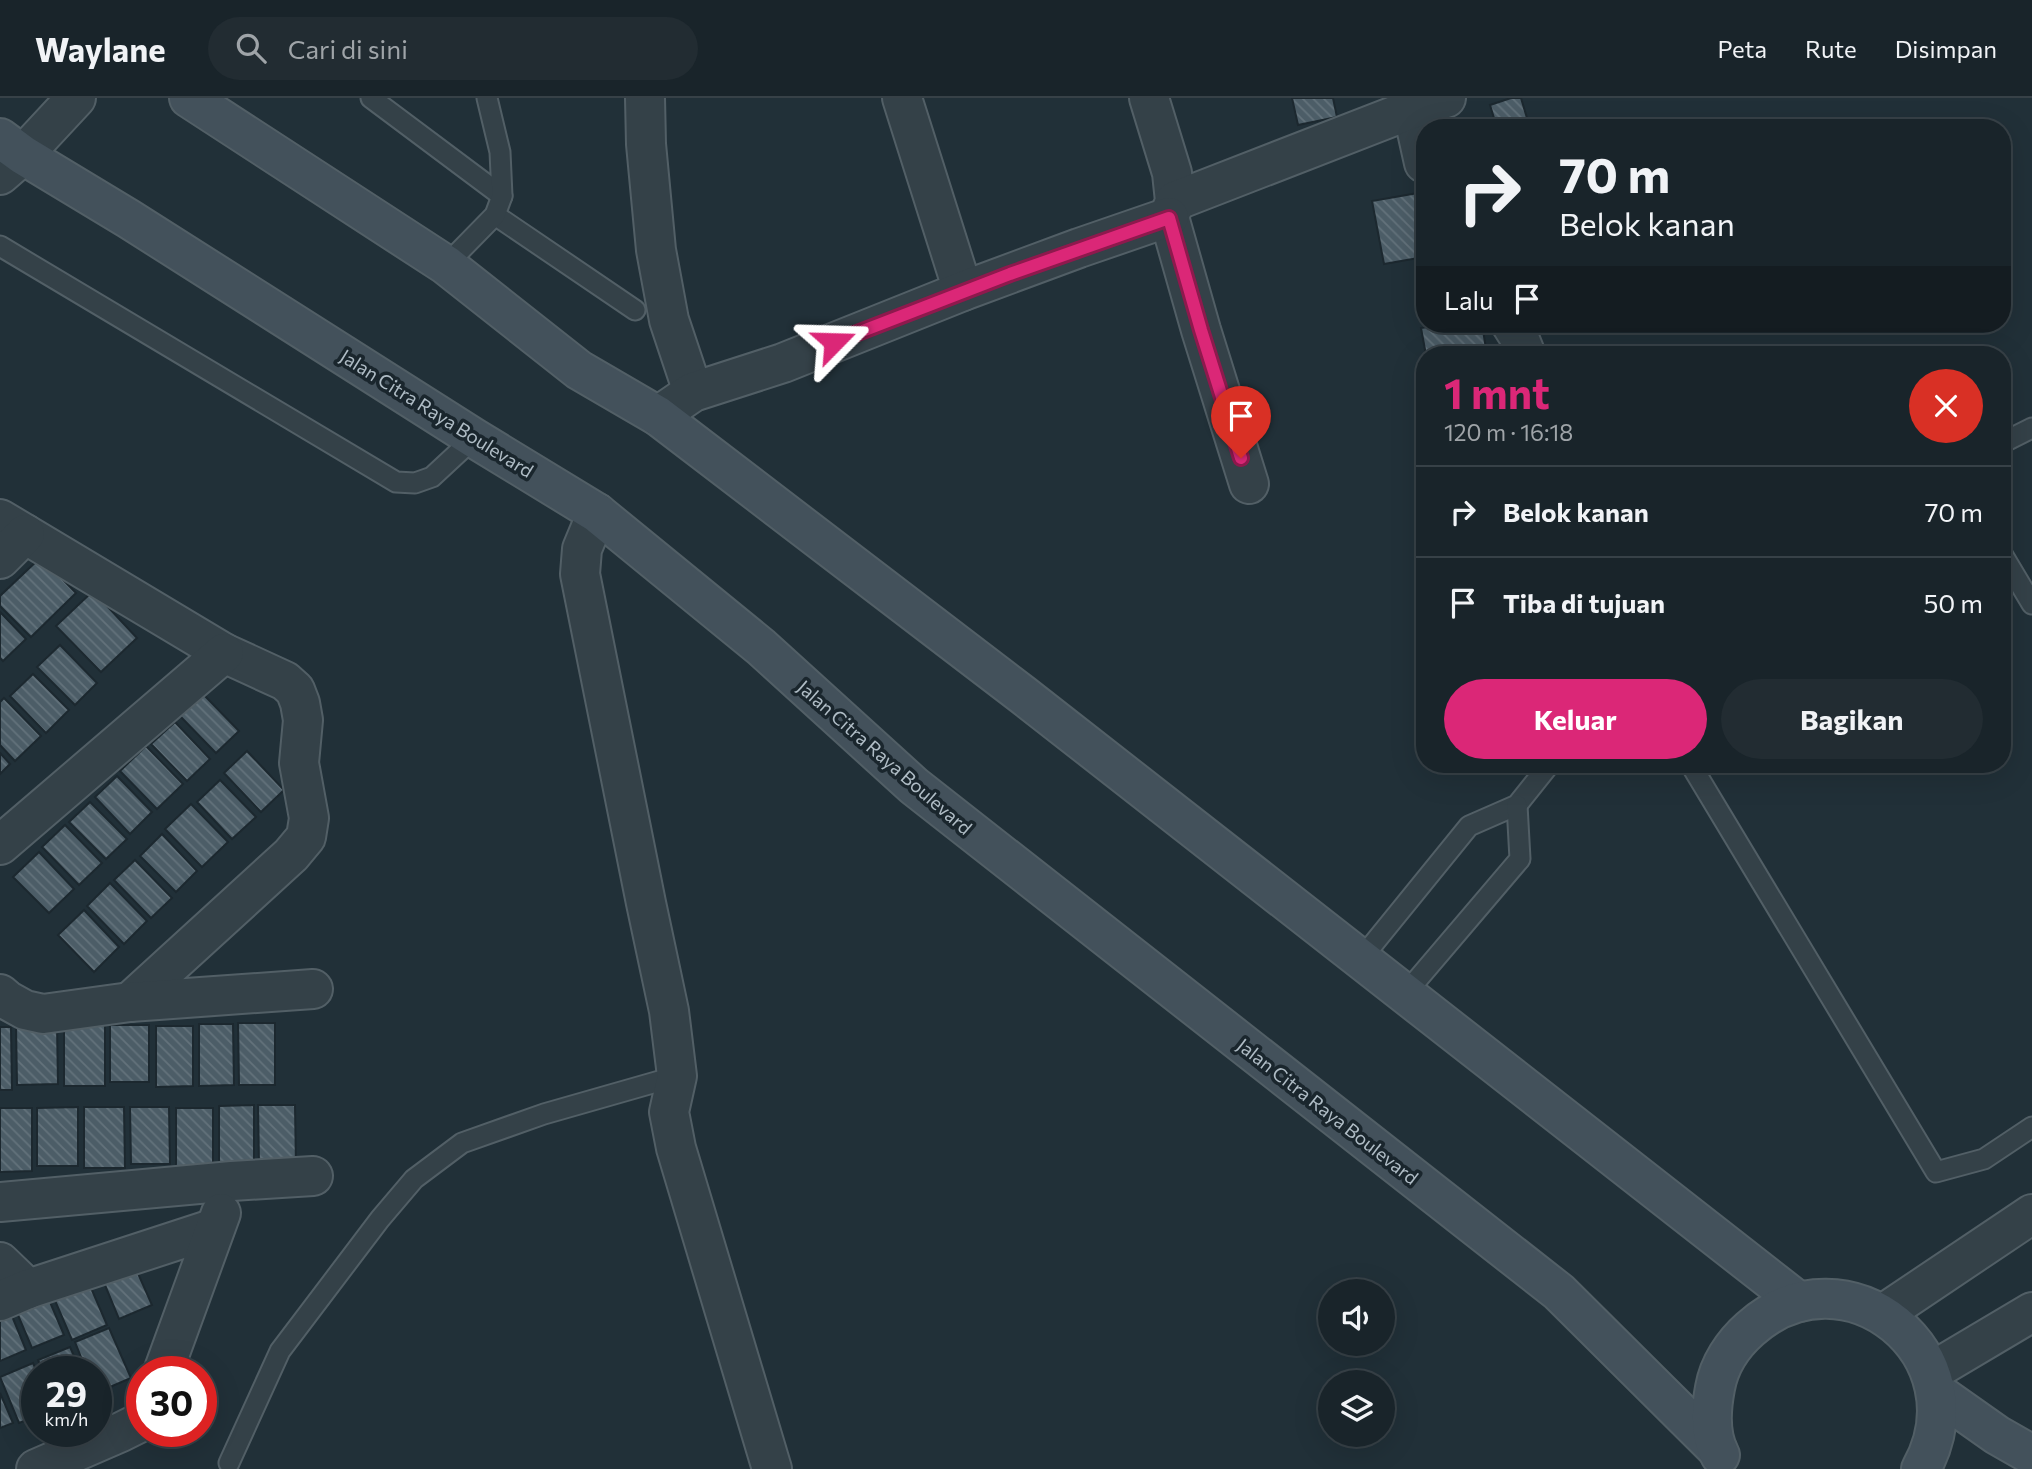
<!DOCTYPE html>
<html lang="id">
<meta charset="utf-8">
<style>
body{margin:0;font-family:Commissioner,sans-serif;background:#222c32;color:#f1f3f6;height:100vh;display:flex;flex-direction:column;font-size:26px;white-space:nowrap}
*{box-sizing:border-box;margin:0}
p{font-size:23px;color:#9fa4a8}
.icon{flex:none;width:38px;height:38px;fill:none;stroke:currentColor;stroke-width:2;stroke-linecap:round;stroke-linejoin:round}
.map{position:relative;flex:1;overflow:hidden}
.details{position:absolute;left:1416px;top:248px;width:595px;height:427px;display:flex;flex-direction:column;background:#19242a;border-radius:28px;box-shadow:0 7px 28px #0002,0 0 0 2px #374147}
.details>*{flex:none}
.hud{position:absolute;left:1416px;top:21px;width:595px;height:214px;border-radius:28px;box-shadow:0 7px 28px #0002,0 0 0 2px #374147;background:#19242a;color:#f1f3f6;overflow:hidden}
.fabs{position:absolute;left:1318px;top:1181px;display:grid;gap:14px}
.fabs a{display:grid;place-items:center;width:77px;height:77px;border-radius:50%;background:#19242a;box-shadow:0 7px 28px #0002,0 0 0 2px #374147;font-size:35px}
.speed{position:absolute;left:21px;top:1258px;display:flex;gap:14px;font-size:35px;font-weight:700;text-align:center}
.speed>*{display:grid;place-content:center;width:91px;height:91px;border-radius:50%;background:#19242a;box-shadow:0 7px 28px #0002,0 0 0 2px #374147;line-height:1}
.speed small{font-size:18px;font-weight:400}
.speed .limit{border:10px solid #d22;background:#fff;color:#111}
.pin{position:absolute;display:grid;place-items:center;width:60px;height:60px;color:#fff;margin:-72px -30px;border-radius:50% 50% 50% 0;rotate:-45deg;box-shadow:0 0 7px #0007}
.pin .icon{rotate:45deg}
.me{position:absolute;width:77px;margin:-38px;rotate:68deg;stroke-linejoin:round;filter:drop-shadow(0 0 5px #0008)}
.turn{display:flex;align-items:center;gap:24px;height:147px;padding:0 28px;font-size:32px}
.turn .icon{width:91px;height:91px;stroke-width:2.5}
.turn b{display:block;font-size:49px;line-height:60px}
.then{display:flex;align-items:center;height:66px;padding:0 28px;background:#0003;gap:14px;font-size:26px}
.round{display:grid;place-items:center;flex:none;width:74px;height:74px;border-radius:37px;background:#222c32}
.overview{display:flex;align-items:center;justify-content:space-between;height:119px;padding:0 28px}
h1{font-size:42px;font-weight:700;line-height:52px;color:#db2777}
.cta{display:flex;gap:14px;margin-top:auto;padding:14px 28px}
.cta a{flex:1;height:80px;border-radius:42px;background:#db2777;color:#fff;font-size:28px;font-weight:700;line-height:80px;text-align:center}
.cta a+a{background:#222c32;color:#f1f3f6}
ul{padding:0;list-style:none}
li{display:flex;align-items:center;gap:21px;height:91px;padding:0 28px;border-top:2px solid #374147}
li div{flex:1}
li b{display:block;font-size:26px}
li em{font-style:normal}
header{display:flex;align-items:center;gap:42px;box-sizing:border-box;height:98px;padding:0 35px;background:#19242a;border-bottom:2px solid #374147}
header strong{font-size:33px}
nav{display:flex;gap:38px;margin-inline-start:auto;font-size:24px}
.search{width:490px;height:63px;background:#222c32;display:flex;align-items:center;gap:18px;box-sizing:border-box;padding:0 24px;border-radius:38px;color:#9fa4a8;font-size:26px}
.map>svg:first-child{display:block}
</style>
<header>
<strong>Waylane</strong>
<div class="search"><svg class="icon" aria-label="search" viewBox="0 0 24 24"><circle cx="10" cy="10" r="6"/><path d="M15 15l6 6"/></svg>Cari di sini</div>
<nav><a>Peta</a><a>Rute</a><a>Disimpan</a></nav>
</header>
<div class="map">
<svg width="2032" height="1371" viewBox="0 0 2032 1371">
<defs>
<pattern id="building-back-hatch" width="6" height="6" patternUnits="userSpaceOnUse" patternTransform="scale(1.75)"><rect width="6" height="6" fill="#4c5d67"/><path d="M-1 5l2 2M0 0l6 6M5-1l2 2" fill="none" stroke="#63727b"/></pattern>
</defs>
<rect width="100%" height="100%" fill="#213038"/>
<g fill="url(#building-back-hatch)" stroke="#1c282f" stroke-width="2">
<path d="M 1292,0 L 1333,0 L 1337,19 L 1298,27 Z"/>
<path d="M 1511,0 L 1521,0 L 1530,30 L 1497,30 L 1490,7 Z"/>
<path d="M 1470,24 L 1472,30 L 1448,30 Z"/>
<path d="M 1418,95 L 1424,133 L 1424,159 L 1384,166 L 1372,103 Z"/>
<path d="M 1447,226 L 1482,226 L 1487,257 L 1426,257 L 1421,230 Z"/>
<path d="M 41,459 L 76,495 L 31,539 L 0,508 L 0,498 Z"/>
<path d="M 93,493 L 137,540 L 101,574 L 56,528 Z"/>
<path d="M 0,514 L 26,541 L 3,563 L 0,560 Z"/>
<path d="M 60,547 L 97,585 L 75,607 L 37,569 Z"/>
<path d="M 33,576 L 69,612 L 46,635 L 10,598 Z"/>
<path d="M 202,595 L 239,633 L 216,655 L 179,617 Z"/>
<path d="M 4,600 L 41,638 L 15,663 L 0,647 L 0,604 Z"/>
<path d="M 175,624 L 210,661 L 187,683 L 151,646 Z"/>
<path d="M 146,648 L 183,686 L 157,711 L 120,673 Z"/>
<path d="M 247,653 L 284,692 L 261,714 L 224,675 Z"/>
<path d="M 0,655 L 10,666 L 0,676 Z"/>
<path d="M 117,678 L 152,714 L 130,736 L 95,699 Z"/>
<path d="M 220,682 L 256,719 L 232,741 L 197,704 Z"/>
<path d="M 90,704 L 127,741 L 106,761 L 69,724 Z"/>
<path d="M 191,706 L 228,744 L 202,769 L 165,731 Z"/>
<path d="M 65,727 L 102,765 L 79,787 L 42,749 Z"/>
<path d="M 162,736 L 197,773 L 176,794 L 140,758 Z"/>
<path d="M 39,754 L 74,791 L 49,815 L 13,779 Z"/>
<path d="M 135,762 L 172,800 L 151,820 L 114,782 Z"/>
<path d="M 110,785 L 147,823 L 124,846 L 87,808 Z"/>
<path d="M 84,812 L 119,849 L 94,874 L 58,837 Z"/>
<path d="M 238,925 L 275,925 L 275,987 L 239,987 Z"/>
<path d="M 199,926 L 233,926 L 234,987 L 199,988 Z"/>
<path d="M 57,927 L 58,986 L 17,987 L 16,928 Z"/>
<path d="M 105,927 L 105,988 L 64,988 L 64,928 Z"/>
<rect x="110" y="927" width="39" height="57"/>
<path d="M 156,928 L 193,928 L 193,988 L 156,989 Z"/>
<path d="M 0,929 L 11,929 L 12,992 L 0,992 Z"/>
<path d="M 254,1007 L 254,1069 L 219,1069 L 219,1008 Z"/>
<path d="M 258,1007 L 295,1007 L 296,1069 L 259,1068 Z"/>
<path d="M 78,1009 L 78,1068 L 37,1068 L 37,1010 Z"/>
<path d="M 84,1009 L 124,1009 L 125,1070 L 84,1070 Z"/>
<path d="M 130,1009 L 169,1009 L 170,1066 L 131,1066 Z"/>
<path d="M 0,1010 L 32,1010 L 32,1073 L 0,1074 Z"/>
<rect x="176" y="1010" width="37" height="60"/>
<path d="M 132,1162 L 152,1207 L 119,1221 L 100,1175 Z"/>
<path d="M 85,1176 L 107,1227 L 72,1242 L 50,1191 Z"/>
<path d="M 44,1190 L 64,1237 L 32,1250 L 12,1203 Z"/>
<path d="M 7,1206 L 26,1252 L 0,1263 L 0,1209 Z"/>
<path d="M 109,1230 L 131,1280 L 96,1295 L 96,1274 L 87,1274 L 75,1244 Z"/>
<path d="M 70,1249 L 81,1274 L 43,1274 L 38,1262 Z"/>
<path d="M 33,1265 L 37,1274 L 37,1318 L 19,1325 L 0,1279 Z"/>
<path d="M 0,1295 L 13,1325 L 0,1330 Z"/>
</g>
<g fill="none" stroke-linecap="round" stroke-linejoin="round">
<defs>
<g id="service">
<path d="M 371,0 L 502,98"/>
<path d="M 495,117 L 635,212"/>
<path d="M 0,148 L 396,384 L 415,385 L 432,379 L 474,340"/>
<path d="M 446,167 L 495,117 L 502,98 L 500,54 L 487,0"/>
<path d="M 2002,345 L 2032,330"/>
<path d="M 2002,456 L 2032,506"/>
<path d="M 1691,667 L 1936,1074 L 1984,1061 L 2032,1029"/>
<path d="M 1361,861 L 1469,728 L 1517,707 L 1549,667"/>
<path d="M 1405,896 L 1520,761 L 1517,707"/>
<path d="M 229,1365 L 280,1253 L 380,1121 L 414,1081 L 462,1045 L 544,1016 L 677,978"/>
</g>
<g id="minor">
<path d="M 645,0 L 646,46 L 656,152 L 669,222 L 693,294"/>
<path d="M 902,0 L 963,193"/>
<path d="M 1149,0 L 1172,75 L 1175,103 L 1169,119 L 1201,232 L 1249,386"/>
<path d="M 1412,11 L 1424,65"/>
<path d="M 0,77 L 23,57 L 76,0"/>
<path d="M 1175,103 L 1412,11 L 1446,0"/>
<path d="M 1511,226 L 1518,237 L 1526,257"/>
<path d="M 658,318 L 693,294 L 783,265 L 963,193 L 1079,150 L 1169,119"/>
<path d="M 597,415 L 582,451 L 580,476 L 646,805 L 669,913 L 677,978 L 669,1014 L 676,1050 L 772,1371"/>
<path d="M 0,421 L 224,555 L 285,583 L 295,592 L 300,605 L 303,622 L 299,665 L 309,720 L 306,739 L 291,757 L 130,904"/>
<path d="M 0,461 L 25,436"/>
<path d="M 0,747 L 224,555"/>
<path d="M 0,896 L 7,902 L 25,912 L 43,916 L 130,904 L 313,891"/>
<path d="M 0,1104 L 232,1083 L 313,1078"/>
<path d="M 0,1164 L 28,1191"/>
<path d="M 0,1203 L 28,1191 L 215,1130"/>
<path d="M 163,1274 L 221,1115"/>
<path d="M 36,1371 L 121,1334 L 137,1326 L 142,1321"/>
</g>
<g id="tertiary">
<path d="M 1883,1216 L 2032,1116"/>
<path d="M 1931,1274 L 2032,1214"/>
</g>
<g id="secondary">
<path d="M 189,0 L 446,167 L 579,272 L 658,318 L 1023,597 L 1799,1204"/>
<path d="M 0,40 L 23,57 L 129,121 L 474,340 L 597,415 L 761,549 L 914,688 L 1559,1194 L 1717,1351"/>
<path d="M 1936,1294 L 1997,1337 L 2032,1357"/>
<path d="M 1720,1357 C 1709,1337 1711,1311 1715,1290 C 1719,1267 1733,1246 1750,1231 C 1846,1145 1984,1258 1921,1371"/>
</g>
</defs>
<use href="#service" stroke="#525f66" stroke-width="23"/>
<use href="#minor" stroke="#525f66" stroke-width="42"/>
<use href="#tertiary" stroke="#525f66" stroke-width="42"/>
<use href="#secondary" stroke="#525f66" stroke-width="42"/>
<use href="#service" stroke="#344148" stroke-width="19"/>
<use href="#minor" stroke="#344148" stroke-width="38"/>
<use href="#tertiary" stroke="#344148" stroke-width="38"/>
<use href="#secondary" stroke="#43515b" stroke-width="38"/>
</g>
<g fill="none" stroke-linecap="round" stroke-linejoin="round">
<defs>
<path id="route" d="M 834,244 L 1010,176 L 1169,120 L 1201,232 L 1241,360"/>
</defs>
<use href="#route" stroke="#8e194d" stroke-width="18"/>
<use href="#route" stroke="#db2777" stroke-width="12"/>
</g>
<g text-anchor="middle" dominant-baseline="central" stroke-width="7" stroke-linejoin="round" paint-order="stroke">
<g font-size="19" fill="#afbcc5" stroke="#1a262d">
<text transform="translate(437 315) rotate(32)">Jalan Citra Raya Boulevard</text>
<text transform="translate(885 659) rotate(41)">Jalan Citra Raya Boulevard</text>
<text transform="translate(1328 1013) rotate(38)">Jalan Citra Raya Boulevard</text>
</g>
</g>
</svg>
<div class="fabs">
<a><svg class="icon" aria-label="sound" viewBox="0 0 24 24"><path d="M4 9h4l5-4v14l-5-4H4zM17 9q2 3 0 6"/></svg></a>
<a><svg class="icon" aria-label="layers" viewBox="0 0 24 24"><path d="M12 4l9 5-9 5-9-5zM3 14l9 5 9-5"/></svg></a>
</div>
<div class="speed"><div>29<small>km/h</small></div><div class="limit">30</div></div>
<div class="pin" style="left:1241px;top:360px;background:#d93025"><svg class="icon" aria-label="arrive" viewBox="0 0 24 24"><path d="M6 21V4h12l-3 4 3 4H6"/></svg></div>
<svg class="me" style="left:834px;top:244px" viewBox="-20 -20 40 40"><path d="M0-17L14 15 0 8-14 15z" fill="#db2777" stroke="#fff" stroke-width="4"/></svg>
<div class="hud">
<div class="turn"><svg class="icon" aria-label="right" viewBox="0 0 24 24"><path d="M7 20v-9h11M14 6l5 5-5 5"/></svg><div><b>70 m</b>Belok kanan</div></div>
<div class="then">Lalu<svg class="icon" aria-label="arrive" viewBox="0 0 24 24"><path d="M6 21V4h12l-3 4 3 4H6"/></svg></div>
</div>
<section class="details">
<div class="overview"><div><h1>1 mnt</h1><p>120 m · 16:18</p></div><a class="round" style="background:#d93025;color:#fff"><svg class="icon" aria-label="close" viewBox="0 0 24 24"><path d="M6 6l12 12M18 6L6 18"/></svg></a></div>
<ul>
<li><svg class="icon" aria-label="right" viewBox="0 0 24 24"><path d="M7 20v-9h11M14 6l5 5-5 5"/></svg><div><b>Belok kanan</b></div><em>70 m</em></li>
<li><svg class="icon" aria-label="arrive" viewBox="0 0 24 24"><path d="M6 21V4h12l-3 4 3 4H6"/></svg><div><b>Tiba di tujuan</b></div><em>50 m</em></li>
</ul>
<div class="cta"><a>Keluar</a><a>Bagikan</a></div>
</section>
</div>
